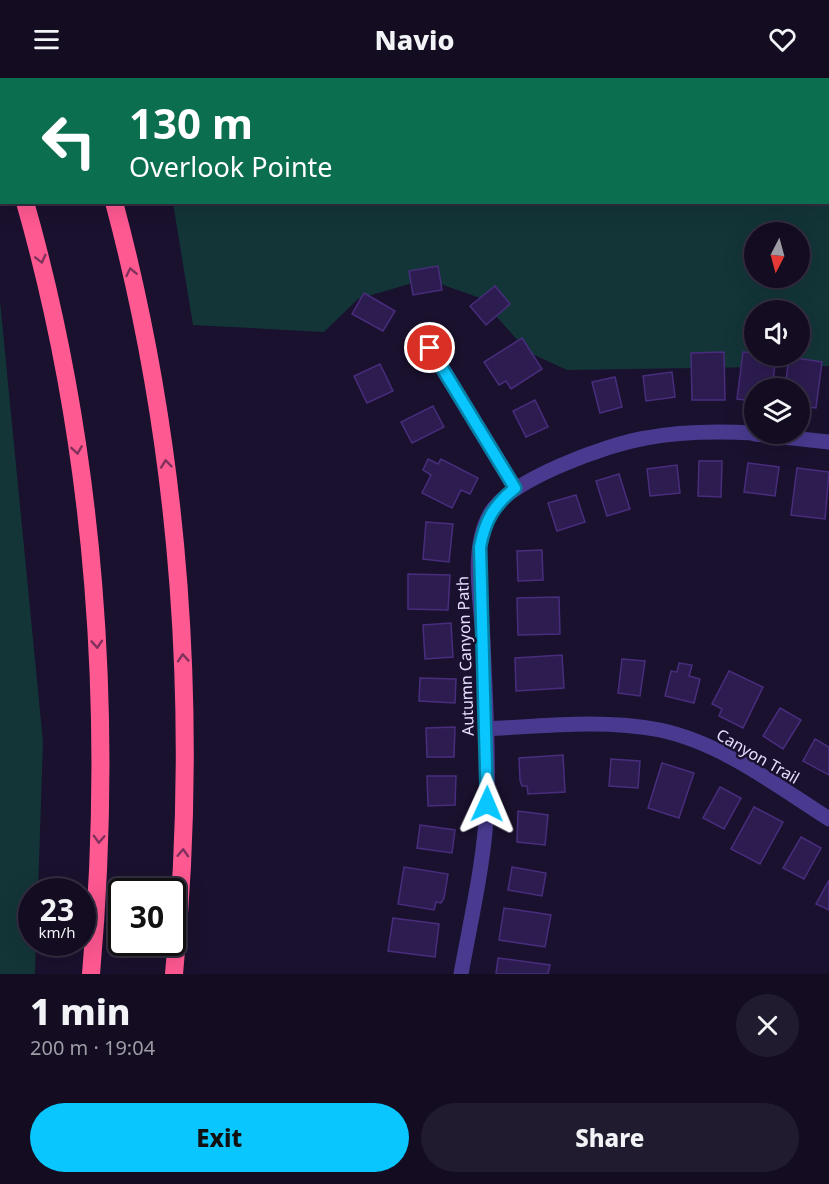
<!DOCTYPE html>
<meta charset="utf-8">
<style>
body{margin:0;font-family:"Noto Sans",sans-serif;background:#211b2f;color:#f1f3f6;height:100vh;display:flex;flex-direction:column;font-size:22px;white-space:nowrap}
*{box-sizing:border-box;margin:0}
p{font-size:20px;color:#9d9ca5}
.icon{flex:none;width:33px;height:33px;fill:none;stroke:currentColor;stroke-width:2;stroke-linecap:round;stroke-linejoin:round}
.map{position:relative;height:896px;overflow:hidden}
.sheet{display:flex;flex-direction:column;background:#140d22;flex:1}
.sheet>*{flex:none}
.top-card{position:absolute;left:0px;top:0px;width:830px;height:126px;box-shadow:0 6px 24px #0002,0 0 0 2px #332d40;background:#0b6e4f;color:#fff;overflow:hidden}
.needle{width:39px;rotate:186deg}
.buttons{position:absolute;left:744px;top:144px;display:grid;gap:12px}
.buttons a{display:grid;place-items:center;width:66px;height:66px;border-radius:50%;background:#140d22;box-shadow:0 6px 24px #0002,0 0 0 2px #332d40;font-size:30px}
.speed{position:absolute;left:18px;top:800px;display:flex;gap:12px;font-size:30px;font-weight:700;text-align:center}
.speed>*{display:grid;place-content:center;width:78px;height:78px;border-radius:50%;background:#140d22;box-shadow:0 6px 24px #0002,0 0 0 2px #332d40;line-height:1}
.speed small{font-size:15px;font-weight:400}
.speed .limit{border:3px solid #111;border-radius:9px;background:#fff;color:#111}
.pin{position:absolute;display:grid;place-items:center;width:51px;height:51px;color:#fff;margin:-26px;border:3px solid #fff;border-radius:50%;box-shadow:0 2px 6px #0007}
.me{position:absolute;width:66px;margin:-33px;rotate:1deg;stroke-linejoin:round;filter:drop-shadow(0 0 4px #0008)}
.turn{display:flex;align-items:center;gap:21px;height:126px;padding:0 30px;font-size:27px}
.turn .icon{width:78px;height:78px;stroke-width:2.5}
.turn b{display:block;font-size:42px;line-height:51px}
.round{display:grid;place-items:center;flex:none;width:63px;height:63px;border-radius:32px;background:#211b2f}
.head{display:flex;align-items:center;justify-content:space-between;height:102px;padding:0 30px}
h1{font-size:36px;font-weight:800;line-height:45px}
.cta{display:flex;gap:12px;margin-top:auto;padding:12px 30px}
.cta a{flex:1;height:69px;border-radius:36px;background:#0ac6ff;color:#111;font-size:24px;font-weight:800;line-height:69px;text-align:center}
.cta a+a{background:#211b2f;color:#f1f3f6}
header{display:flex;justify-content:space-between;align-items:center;height:78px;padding:0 30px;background:#140d22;font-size:27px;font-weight:800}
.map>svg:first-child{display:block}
</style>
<header><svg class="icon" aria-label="menu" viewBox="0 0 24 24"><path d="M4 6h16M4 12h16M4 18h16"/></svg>Navio<svg class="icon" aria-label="heart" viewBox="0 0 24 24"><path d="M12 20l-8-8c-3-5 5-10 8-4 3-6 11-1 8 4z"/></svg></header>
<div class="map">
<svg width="829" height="896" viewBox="0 0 829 896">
<rect width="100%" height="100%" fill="#1a112e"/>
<g fill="#133538" fill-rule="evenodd">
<path d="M 138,0 L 829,0 L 829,288 L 567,292 L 528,274 L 480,220 L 426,201 L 358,221 L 324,254 L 193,247 L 173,125 L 828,124 L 828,2 ZM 754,154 L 800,154 L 800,200 L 754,200 ZM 754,232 L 800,232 L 800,278 L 754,278 Z"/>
<path d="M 0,223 L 43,664 L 38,813 L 32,813 L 32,864 L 36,864 L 35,896 L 0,896 Z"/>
</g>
<g fill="#2d1c50" stroke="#482d7d" stroke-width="1.5">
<path d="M 438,188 L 442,212 L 413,217 L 409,193 Z"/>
<path d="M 495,208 L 510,226 L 486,247 L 470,228 Z"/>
<path d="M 364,215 L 395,233 L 383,253 L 352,236 Z"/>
<path d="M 522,260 L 542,291 L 511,311 L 506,303 L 499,307 L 484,284 Z"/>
<path d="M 724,274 L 725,322 L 692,322 L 691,275 Z"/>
<path d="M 743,274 L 776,278 L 772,310 L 754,310 L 754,323 L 737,321 Z"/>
<path d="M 789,279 L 822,284 L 816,330 L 800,328 L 800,310 L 785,310 Z"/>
<path d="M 380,286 L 393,313 L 367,325 L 354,298 Z"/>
<path d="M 672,294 L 675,319 L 646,323 L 643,298 Z"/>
<path d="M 615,299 L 622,329 L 600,335 L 592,304 Z"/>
<path d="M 535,322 L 548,349 L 526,359 L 513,333 Z"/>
<path d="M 433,328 L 444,349 L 412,365 L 401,344 Z"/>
<path d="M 428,381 L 438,386 L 441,381 L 478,400 L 470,416 L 461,412 L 452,430 L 422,415 L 431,397 L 423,392 Z"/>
<path d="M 699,383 L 722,383 L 721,419 L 698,418 Z"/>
<path d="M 748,385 L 779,389 L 775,418 L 744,414 Z"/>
<path d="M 677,387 L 680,415 L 650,418 L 647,391 Z"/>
<path d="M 797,390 L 829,394 L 825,441 L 791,437 Z"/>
<path d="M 619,396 L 630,431 L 607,438 L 596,403 Z"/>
<path d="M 576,417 L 585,444 L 557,453 L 548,425 Z"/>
<path d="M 426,444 L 453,446 L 449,484 L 423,481 Z"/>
<path d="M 542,472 L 543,502 L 518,503 L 517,473 Z"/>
<path d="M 408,496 L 450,497 L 448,532 L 408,531 Z"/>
<path d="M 559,519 L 560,556 L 518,557 L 517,520 Z"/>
<path d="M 451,545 L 453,579 L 425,581 L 423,547 Z"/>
<path d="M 562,577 L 564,610 L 516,613 L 515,580 Z"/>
<path d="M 622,581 L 645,583 L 640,618 L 618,615 Z"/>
<path d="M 679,585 L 692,587 L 689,598 L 700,601 L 694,625 L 665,618 L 671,593 L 677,594 Z"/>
<path d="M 729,593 L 763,609 L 743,650 L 719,638 L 722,631 L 712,626 Z"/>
<path d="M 420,600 L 456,601 L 455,625 L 419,623 Z"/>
<path d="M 780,630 L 801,642 L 783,671 L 763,658 Z"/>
<path d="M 455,649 L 454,679 L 427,679 L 426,650 Z"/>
<path d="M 815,661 L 829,669 L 829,697 L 803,683 Z"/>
<path d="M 563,677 L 565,714 L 528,716 L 527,708 L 522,708 L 520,702 L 519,680 Z"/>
<path d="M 611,681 L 640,683 L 638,710 L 609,708 Z"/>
<path d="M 662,685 L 694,695 L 679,740 L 648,730 Z"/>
<path d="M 427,698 L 456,698 L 455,727 L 428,728 Z"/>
<path d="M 720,709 L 741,720 L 724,751 L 703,740 Z"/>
<path d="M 754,729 L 783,744 L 760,786 L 731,771 Z"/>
<path d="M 518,733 L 548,737 L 545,767 L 517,764 Z"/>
<path d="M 420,747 L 455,752 L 452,775 L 417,770 Z"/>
<path d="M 801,759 L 821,770 L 804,801 L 783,790 Z"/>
<path d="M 404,789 L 448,796 L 444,820 L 441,825 L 436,824 L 434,832 L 398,826 Z"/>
<path d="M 512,789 L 546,795 L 542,818 L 508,812 Z"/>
<path d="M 829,802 L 829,832 L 816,826 Z"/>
<path d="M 504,830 L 551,837 L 545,869 L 499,862 Z"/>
<path d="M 393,840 L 439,846 L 435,879 L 388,873 Z"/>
<path d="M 498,880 L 550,887 L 548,896 L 496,896 Z"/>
</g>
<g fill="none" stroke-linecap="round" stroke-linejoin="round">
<g stroke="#493a8f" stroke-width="15">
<path d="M 430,270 L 515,410"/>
<path d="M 755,356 L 829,364"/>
<path d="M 486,651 C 544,648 603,641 660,652 C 722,665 777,708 829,741"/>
<path d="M 461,896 C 471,840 485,782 487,725 C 489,671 485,616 483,562 C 481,523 470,471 490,436 C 508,402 608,366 646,360 C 682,353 718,353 754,355"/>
</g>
<g stroke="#ff5992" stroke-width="18">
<path d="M 77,0 L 77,2"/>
<path d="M 0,40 L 2,45"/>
<path d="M 25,124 C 96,373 114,639 91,896"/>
<path d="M 114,124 C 181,374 199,639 174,896"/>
</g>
</g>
<defs><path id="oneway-chevron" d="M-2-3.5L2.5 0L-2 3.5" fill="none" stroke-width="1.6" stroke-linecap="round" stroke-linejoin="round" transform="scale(1.5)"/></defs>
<g stroke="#81315b">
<use href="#oneway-chevron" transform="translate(41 181) rotate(76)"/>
<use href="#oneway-chevron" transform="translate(131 194) rotate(-102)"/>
<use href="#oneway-chevron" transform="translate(77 372) rotate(81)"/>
<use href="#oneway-chevron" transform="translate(166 386) rotate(-96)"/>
<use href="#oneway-chevron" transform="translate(97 566) rotate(86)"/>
<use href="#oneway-chevron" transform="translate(183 580) rotate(-94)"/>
<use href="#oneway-chevron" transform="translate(99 761) rotate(92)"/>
<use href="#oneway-chevron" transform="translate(183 775) rotate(-88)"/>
</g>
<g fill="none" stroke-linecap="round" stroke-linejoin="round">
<defs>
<path id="route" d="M 430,270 L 515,410 C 494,427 485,442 480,469 L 487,726"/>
</defs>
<use href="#route" stroke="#0681a6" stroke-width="15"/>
<use href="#route" stroke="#0ac6ff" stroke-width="10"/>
</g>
<g text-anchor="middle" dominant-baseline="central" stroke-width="5" stroke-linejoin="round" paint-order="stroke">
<g font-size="16" fill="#e6deff" stroke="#1a112e">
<text transform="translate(465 578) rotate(-92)">Autumn Canyon Path</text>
<text transform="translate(758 678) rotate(30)">Canyon Trail</text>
</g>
</g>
</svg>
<div class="buttons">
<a><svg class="needle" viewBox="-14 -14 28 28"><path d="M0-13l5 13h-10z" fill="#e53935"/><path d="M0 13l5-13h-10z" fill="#9d9ca5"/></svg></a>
<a><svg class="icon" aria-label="sound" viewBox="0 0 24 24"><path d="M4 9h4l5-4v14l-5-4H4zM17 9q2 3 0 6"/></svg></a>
<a><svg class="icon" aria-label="layers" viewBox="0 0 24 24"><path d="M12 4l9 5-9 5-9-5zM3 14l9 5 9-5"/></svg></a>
</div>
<div class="speed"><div>23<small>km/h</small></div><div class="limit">30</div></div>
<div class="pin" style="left:430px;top:270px;background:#d93025"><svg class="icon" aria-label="arrive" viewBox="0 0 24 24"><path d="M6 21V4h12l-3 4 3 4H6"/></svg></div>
<svg class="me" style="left:487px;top:726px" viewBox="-20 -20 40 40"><path d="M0-17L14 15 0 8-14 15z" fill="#0ac6ff" stroke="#fff" stroke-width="4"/></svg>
<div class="top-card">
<div class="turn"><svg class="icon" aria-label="left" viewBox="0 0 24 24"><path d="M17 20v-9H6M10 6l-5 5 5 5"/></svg><div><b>130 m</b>Overlook Pointe</div></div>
</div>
</div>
<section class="sheet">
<div class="head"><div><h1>1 min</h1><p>200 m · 19:04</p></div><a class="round"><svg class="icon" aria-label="close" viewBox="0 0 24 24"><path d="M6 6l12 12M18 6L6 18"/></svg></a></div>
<div class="cta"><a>Exit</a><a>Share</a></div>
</section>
